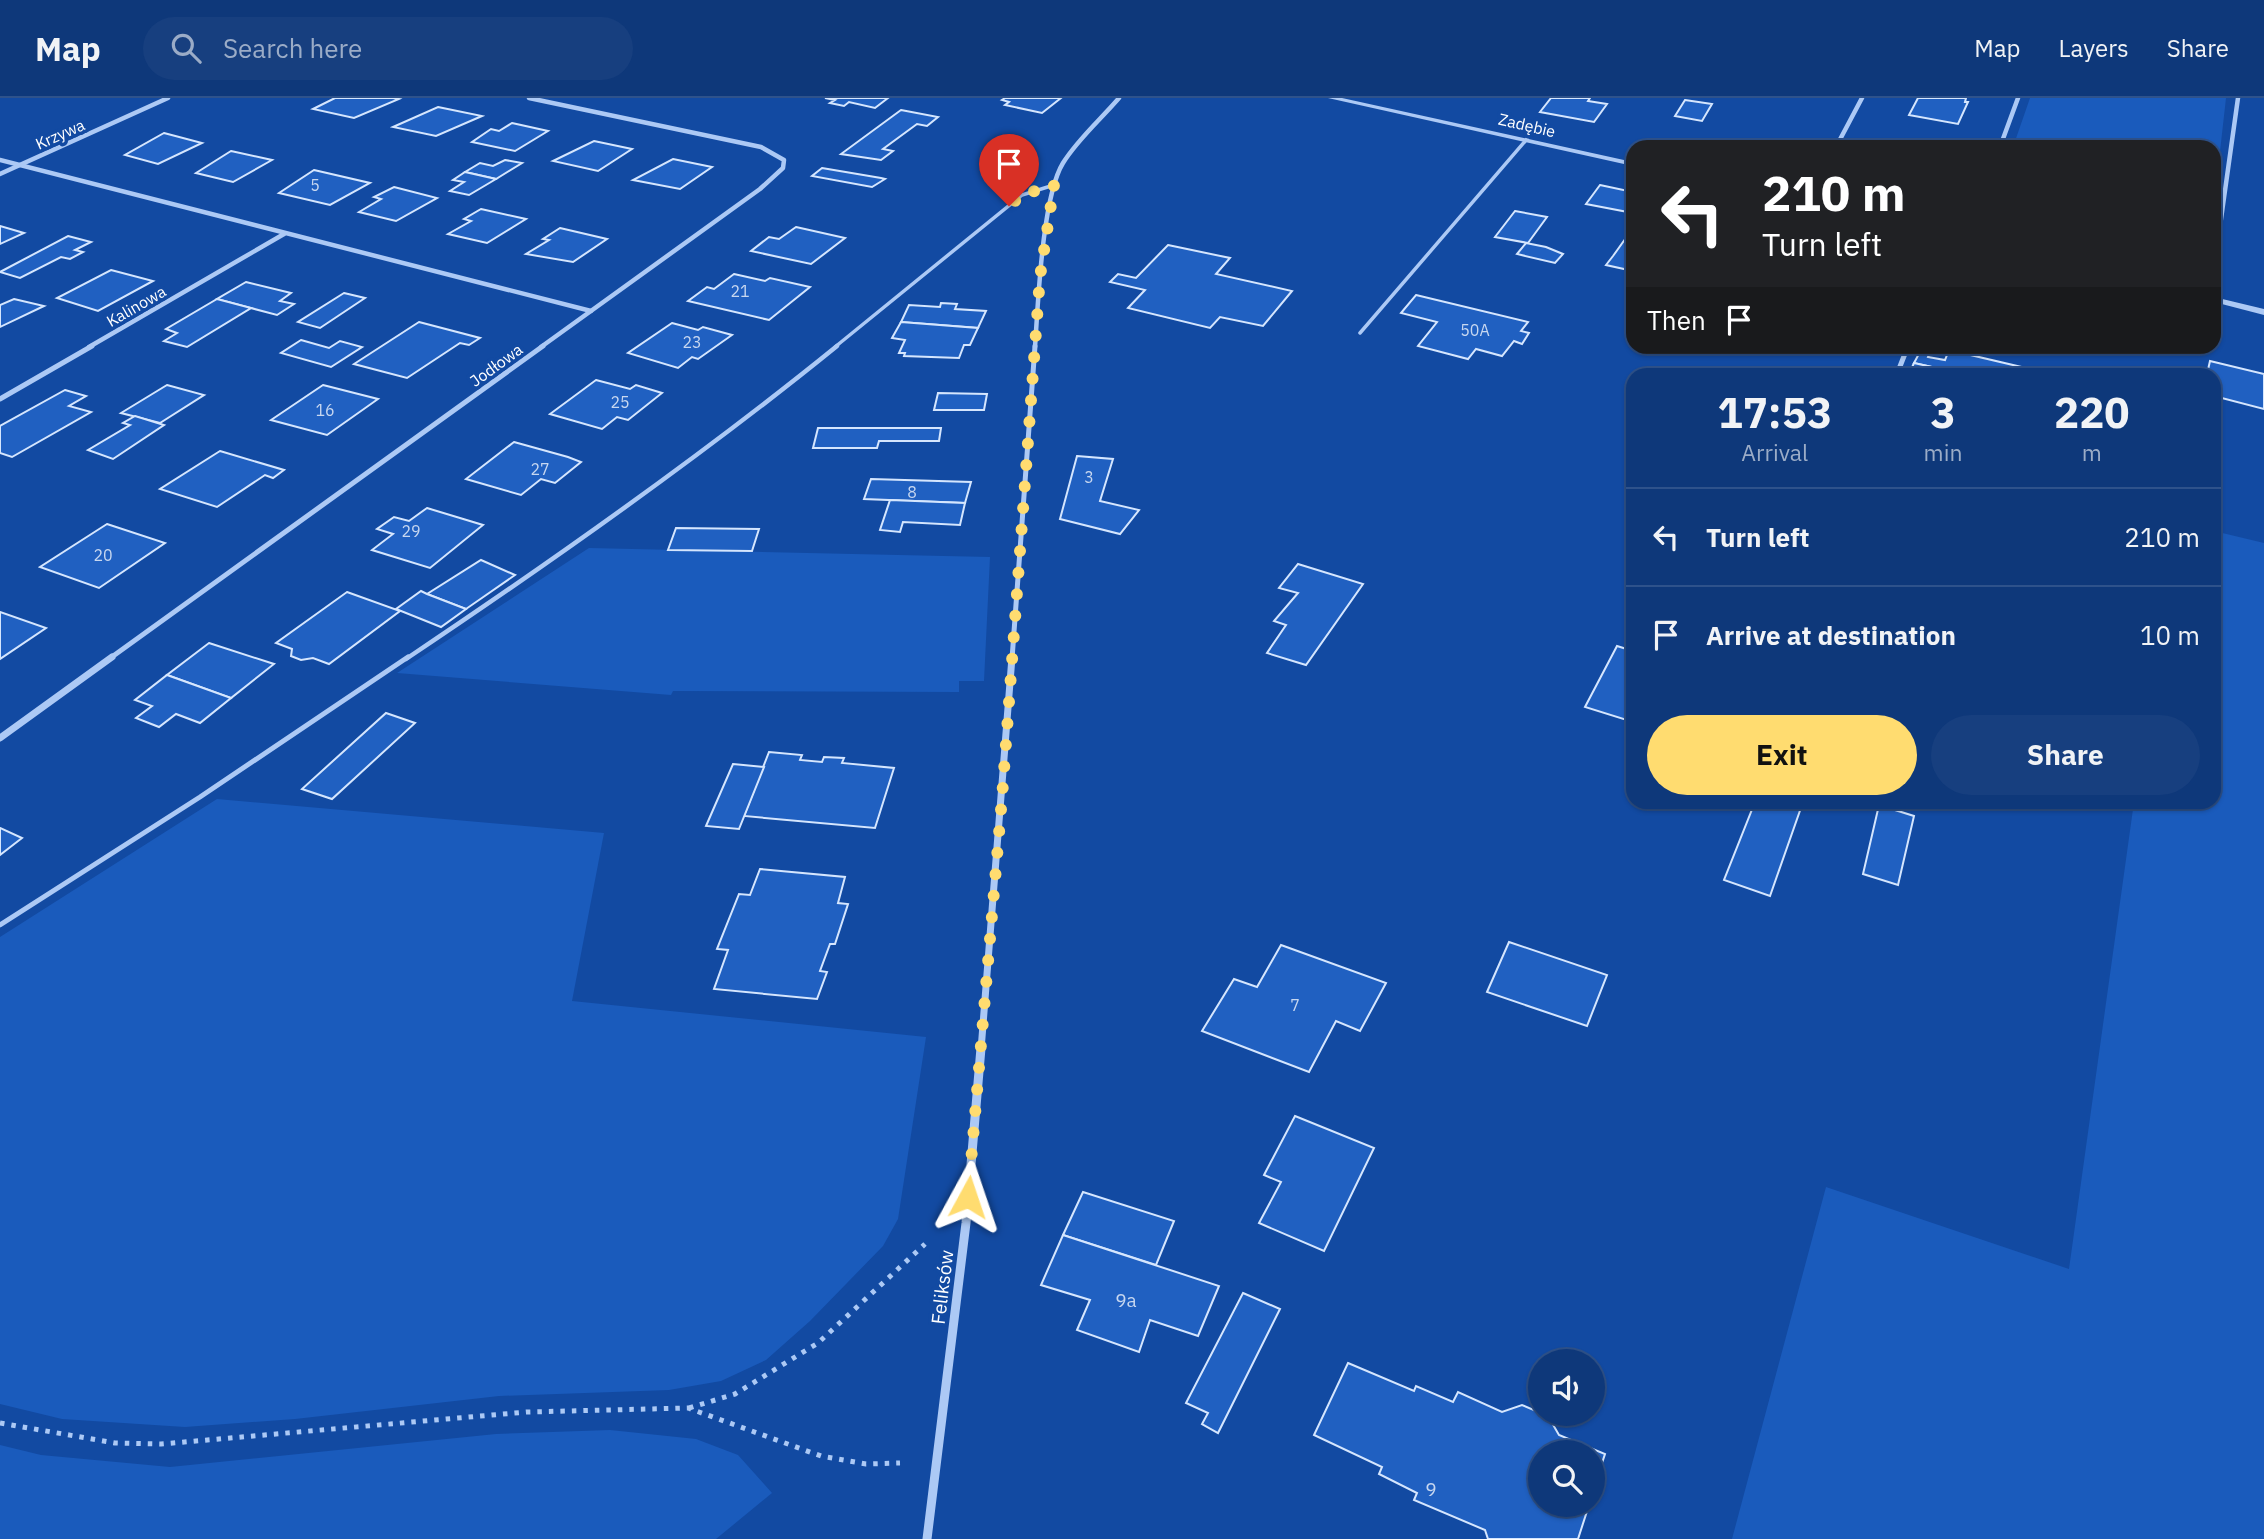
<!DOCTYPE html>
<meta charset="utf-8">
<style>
body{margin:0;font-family:"IBM Plex Sans",sans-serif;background:#173f7f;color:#f1f3f6;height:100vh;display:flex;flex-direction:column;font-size:26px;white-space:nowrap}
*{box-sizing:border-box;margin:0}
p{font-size:23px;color:#9bacc7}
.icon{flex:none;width:38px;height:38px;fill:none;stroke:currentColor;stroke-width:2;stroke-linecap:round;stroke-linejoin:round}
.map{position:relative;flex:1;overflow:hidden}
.side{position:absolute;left:1626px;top:270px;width:595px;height:441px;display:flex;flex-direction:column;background:#0e387a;border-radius:21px;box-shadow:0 2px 5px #0004,0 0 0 2px #2e528b}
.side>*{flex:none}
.top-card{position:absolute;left:1626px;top:42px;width:595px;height:214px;border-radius:21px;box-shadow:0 2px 5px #0004,0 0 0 2px #2e528b;background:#202124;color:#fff;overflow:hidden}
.controls{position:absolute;left:1528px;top:1251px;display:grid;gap:14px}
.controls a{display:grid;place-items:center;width:77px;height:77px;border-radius:50%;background:#0e387a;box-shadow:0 2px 5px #0004,0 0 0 2px #2e528b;font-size:35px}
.pin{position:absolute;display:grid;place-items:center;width:60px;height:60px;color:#fff;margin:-72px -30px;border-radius:50% 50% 50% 0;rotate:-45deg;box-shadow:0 0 7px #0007}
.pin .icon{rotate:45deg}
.me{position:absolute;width:77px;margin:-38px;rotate:5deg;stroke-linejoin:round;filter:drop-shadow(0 0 5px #0008)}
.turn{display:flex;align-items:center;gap:24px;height:147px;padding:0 21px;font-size:32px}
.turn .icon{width:91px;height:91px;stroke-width:2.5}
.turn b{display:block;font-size:49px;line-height:60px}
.then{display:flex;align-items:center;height:66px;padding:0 21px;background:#0003;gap:14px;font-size:26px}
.eta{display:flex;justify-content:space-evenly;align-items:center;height:119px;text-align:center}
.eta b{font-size:42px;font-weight:700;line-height:49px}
.cta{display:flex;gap:14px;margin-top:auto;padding:14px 21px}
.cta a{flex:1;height:80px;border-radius:42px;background:#ffdc70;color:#111;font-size:28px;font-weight:700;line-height:80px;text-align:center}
.cta a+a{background:#173f7f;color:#f1f3f6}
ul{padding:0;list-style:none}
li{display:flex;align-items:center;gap:21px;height:98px;padding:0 21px;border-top:2px solid #2e528b}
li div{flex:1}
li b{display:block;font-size:26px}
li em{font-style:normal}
header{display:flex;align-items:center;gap:42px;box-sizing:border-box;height:98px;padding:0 35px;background:#0e387a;border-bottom:2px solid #2e528b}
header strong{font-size:33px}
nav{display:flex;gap:38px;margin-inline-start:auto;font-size:24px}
.search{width:490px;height:63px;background:#173f7f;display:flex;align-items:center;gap:18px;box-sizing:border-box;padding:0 24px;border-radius:38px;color:#9bacc7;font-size:26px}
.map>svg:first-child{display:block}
</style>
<header>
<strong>Map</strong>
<div class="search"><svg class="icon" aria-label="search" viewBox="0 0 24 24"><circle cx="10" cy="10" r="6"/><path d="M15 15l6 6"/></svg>Search here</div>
<nav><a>Map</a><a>Layers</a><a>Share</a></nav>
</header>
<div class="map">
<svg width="2264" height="1441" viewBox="0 0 2264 1441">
<rect width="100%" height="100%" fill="#124aa2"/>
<g fill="#1a5bbc">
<path d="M 2030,0 L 2226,0 L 2214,107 L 2214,49 L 2013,49 Z"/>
<path d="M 2214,433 L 2264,445 L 2264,1441 L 1732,1441 L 1826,1089 L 2069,1171 L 2134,704 L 2214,704 Z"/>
<path d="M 589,450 L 990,459 L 984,583 L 959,583 L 959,594 L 673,593 L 671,597 L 397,575 Z"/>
<path d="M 217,701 L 604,735 L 572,903 L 926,939 L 898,1121 L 883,1148 L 810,1223 L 766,1262 L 721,1283 L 669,1292 L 499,1298 L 295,1321 L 185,1329 L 62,1321 L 0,1306 L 0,839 Z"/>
<path d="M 610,1332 L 696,1341 L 738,1357 L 772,1395 L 716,1441 L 0,1441 L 0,1347 L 41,1357 L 170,1369 L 496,1336 Z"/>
</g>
<g fill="#2060c1" stroke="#d5e6fe" stroke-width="2">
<path d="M 335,0 L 393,0 L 399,1 L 354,20 L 313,11 Z"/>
<path d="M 825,0 L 888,0 L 875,10 L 849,4 L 844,8 L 830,5 L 835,2 Z"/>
<path d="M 1005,0 L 1061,0 L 1042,15 L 1005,7 L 1009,4 L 1002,2 Z"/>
<path d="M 1551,0 L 1590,0 L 1588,3 L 1607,6 L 1594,24 L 1540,14 Z"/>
<path d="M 1918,0 L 1966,0 L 1965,4 L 1968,4 L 1958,26 L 1909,17 Z"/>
<path d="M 1685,2 L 1712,6 L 1702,23 L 1675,18 Z"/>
<path d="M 438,9 L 482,18 L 436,38 L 393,29 Z"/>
<path d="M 901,12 L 938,19 L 927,28 L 917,26 L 883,51 L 893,53 L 881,62 L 841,56 Z"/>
<path d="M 512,25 L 548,33 L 515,53 L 472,44 L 491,31 L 499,33 Z"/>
<path d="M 164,35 L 202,45 L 158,66 L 125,57 Z"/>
<path d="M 594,43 L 632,51 L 598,73 L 553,63 Z"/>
<path d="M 1691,43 L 1716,48 L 1720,43 L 1736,47 L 1734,49 L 1685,49 Z"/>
<path d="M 231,53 L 272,62 L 233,84 L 196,75 Z"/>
<path d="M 673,61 L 712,69 L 680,91 L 633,82 Z"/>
<path d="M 505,62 L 522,65 L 496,81 L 465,74 L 480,65 L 493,68 Z"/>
<path d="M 822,70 L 881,80 L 885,81 L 872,89 L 812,78 Z"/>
<path d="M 314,72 L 370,85 L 330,107 L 279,95 Z"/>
<path d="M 465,74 L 496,81 L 469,97 L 450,93 L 464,84 L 453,82 Z"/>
<path d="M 1600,87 L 1633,94 L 1633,115 L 1586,106 Z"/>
<path d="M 394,89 L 437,100 L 396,123 L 359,114 L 381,101 L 374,99 Z"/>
<path d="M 481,111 L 526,121 L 487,145 L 448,136 L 471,123 L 464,121 Z"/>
<path d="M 1515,113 L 1547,119 L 1528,145 L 1495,139 Z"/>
<path d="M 0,128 L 24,135 L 0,146 Z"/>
<path d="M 796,129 L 845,140 L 811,166 L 751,153 L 769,139 L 779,141 Z"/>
<path d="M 560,130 L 607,141 L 573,164 L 526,156 L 549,142 L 543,141 Z"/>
<path d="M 1633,130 L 1633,173 L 1606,167 L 1613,158 Z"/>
<path d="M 68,138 L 91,144 L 75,152 L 83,154 L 70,161 L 61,159 L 20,180 L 0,174 Z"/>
<path d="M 1526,145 L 1546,149 L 1563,156 L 1555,165 L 1517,156 Z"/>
<path d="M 1168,147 L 1230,160 L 1216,176 L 1292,193 L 1263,228 L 1220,219 L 1210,230 L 1128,210 L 1145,192 L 1110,184 L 1118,176 L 1136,180 Z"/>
<path d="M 111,172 L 153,183 L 98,213 L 57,200 Z"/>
<path d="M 734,176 L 765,183 L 770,180 L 810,189 L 769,222 L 688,203 L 707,189 L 714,191 Z"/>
<path d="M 246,184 L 291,195 L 280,203 L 294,206 L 277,217 L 217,201 Z"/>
<path d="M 344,195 L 365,200 L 320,230 L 298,224 Z"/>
<path d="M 1416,197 L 1528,224 L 1521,233 L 1529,235 L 1522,246 L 1514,243 L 1502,258 L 1476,251 L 1468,261 L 1418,248 L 1437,224 L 1401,215 Z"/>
<path d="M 14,201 L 44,208 L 0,229 L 0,207 Z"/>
<path d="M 217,201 L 251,210 L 187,249 L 164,243 L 177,235 L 166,231 Z"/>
<path d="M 941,205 L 957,206 L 955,211 L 986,213 L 978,230 L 901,224 L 909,207 L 940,209 Z"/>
<path d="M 419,224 L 480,240 L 469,247 L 460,245 L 407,280 L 354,266 Z"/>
<path d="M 901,224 L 978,230 L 970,247 L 964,247 L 959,260 L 904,258 L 905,255 L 899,255 L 905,242 L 892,240 Z"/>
<path d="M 672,225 L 698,232 L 703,229 L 732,237 L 698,261 L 692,259 L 678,270 L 628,255 Z"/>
<path d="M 301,242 L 329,250 L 340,243 L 362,249 L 331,269 L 281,255 Z"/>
<path d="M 1921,252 L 1930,254 L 1928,259 L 1945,262 L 1949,252 L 2030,271 L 2028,276 L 1963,276 L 1914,265 Z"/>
<path d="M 2210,263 L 2264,276 L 2264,311 L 2214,298 L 2214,276 L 2207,276 Z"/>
<path d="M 1914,265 L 1963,276 L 1909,276 Z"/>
<path d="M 596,282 L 630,291 L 636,287 L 662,295 L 628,322 L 617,319 L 602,331 L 550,316 Z"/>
<path d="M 167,287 L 204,297 L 160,325 L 121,315 Z"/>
<path d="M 323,287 L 378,301 L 327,337 L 271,322 Z"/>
<path d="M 65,292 L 86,298 L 69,308 L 91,314 L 12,359 L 0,355 L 0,328 Z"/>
<path d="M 938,295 L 987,296 L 984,312 L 934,312 Z"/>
<path d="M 135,318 L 164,327 L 113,361 L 88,352 L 130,327 L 123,325 Z"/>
<path d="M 818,330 L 941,330 L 939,343 L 879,343 L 877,350 L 813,350 Z"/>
<path d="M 514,344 L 568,359 L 581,364 L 555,385 L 541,381 L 521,397 L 466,381 Z"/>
<path d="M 220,353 L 284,372 L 273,380 L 265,377 L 217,409 L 160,391 Z"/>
<path d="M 1077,358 L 1113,361 L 1100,403 L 1139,412 L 1120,436 L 1060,421 Z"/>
<path d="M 871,381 L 971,384 L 965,405 L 864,401 Z"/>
<path d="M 890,402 L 965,405 L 960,427 L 903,424 L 900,434 L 880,432 Z"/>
<path d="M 427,410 L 483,427 L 430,470 L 372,452 L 393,436 L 377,431 L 394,419 L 409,423 Z"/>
<path d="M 107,426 L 165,445 L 99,490 L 40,469 Z"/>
<path d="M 676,430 L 759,431 L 752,453 L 668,452 Z"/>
<path d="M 481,462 L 515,477 L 466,511 L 427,496 Z"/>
<path d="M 1298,466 L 1363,486 L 1306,567 L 1267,555 L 1286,527 L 1274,523 L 1298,495 L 1279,490 Z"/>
<path d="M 421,493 L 427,496 L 466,511 L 441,529 L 396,511 Z"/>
<path d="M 347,494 L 400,513 L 329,566 L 313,560 L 301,562 L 291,558 L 292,551 L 276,545 Z"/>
<path d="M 0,514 L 46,530 L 0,561 Z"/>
<path d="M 209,545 L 274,566 L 231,600 L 167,577 Z"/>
<path d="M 1617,548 L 1633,553 L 1633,624 L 1585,609 Z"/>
<path d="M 167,577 L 231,600 L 200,625 L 176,616 L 159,629 L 136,620 L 152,608 L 135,602 Z"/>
<path d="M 386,615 L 415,625 L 332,701 L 302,691 Z"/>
<path d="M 769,654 L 802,657 L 800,662 L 822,664 L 824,659 L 844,660 L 842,665 L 894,670 L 875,730 L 744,718 Z"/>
<path d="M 733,666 L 764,669 L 739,731 L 706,728 Z"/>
<path d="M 1755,704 L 1803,704 L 1770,798 L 1724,782 Z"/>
<path d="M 1879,707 L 1914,718 L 1898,787 L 1863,776 Z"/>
<path d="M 0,730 L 22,740 L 0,757 Z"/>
<path d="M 760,771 L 845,779 L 838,805 L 848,806 L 835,846 L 830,846 L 820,873 L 827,874 L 817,901 L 714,891 L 728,852 L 717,851 L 739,796 L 750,797 Z"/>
<path d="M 1509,844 L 1607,877 L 1587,928 L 1487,894 Z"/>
<path d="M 1281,847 L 1386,885 L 1360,933 L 1336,923 L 1309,974 L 1202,933 L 1234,881 L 1257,889 Z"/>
<path d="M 1295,1018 L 1374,1050 L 1324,1153 L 1259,1125 L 1281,1084 L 1264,1077 Z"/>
<path d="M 1083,1094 L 1174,1123 L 1156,1167 L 1063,1137 Z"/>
<path d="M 1063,1137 L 1219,1188 L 1198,1238 L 1150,1222 L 1139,1254 L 1077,1232 L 1090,1202 L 1041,1187 Z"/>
<path d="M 1243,1195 L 1280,1211 L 1218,1335 L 1202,1326 L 1208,1315 L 1186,1305 Z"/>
<path d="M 1348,1265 L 1414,1293 L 1416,1288 L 1453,1304 L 1458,1294 L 1502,1314 L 1522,1307 L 1548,1318 L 1559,1337 L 1605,1356 L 1592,1395 L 1592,1354 L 1540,1354 L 1540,1407 L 1589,1407 L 1578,1441 L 1488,1441 L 1485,1432 L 1414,1402 L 1417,1395 L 1379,1376 L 1382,1369 L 1314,1337 Z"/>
</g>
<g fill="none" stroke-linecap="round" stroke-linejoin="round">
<g stroke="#acc9f5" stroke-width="5" stroke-dasharray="4.5 7" stroke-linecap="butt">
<path d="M 689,1310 L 735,1296 L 818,1245 L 925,1146"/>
<path d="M 0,1325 L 115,1345 L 161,1346 L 527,1314 L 688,1310 L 821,1358 L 866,1366 L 900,1365"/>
</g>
<g stroke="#acc9f5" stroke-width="3.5">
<path d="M 1360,235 L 1527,41"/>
<path d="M 835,249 L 1022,97 L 1054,87"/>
</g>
<path stroke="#acc9f5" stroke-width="4.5" d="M 406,561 C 554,462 699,360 837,248"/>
<path stroke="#acc9f5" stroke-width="5" d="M 0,827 L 200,699 L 408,559"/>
<g stroke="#acc9f5" stroke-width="4.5">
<path d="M 529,0 L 761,49 L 784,62 L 783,70 L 760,91 L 541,249"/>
<path d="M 1836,49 L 1862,0"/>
<path d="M 2000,49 L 2018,0"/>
<path d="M 0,62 L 591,213"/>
<path d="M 0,76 L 168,0"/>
<path d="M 2214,171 L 2238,0"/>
<path d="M 89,249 L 284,136"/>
<path d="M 1035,249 C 1038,207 1042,99 1063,65 C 1077,42 1101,21 1119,0"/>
</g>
<g stroke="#acc9f5" stroke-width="5">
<path d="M 1897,276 L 1908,248"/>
<path d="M 0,301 L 92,248"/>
<path d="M 109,561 L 543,248"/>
<path d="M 1012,561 L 1035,248"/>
</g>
<g stroke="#acc9f5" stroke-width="7">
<path d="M 0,640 L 112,559"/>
<path d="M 981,952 L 1012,559"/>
</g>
<path stroke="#acc9f5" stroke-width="9" d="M 927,1441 L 966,1125 L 981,950"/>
<g fill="#acc9f5" fill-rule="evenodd">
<path d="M 1328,0 L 1342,0 L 1633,64 L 1633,68 Z"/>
<path d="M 2214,199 L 2264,211 L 2264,217 L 2214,204 Z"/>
</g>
</g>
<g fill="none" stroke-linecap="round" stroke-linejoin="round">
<path stroke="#ffdc70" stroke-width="12" stroke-dasharray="0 21.6" d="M 968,1099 L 1002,700 L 1040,179 L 1054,87 L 1022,97 L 1009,108"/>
</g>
<g text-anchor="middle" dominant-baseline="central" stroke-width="7" stroke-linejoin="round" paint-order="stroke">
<g font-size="16" fill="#fff" stroke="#124aa2">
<text transform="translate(1527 27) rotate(13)">Zadębie</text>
<text transform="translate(60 36) rotate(-24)">Krzywa</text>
<text transform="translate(136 208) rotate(-30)">Kalinowa</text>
<text transform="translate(496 267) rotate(-36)">Jodłowa</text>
</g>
<g font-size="16" fill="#c7d7f0">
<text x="315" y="87">5</text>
<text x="740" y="193">21</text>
<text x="1475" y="232">50A</text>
<text x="692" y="244">23</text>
<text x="620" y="304">25</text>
<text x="325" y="312">16</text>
<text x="540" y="371">27</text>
<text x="1089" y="379">3</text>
<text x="912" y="394">8</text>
<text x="411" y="433">29</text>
<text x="103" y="457">20</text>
<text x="1295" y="907">7</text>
</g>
<g font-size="19" fill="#fff" stroke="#124aa2">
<text transform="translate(942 1189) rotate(-83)">Feliksów</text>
</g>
<g font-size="19" fill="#c7d7f0">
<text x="1126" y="1202">9a</text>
<text x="1431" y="1391">9</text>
</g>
</g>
</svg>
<div class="controls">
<a><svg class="icon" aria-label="sound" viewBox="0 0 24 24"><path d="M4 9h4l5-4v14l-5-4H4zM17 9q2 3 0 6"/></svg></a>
<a><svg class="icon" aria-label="search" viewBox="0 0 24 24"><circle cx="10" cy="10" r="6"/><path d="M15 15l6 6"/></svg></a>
</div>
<div class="pin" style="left:1009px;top:108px;background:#d93025"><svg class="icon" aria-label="arrive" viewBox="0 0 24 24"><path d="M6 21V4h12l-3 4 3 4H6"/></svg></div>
<svg class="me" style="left:968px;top:1099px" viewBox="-20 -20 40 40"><path d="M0-17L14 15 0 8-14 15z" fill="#ffdc70" stroke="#fff" stroke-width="4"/></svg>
<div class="top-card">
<div class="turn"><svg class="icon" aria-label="left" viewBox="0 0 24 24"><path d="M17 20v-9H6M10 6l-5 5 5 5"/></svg><div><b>210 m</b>Turn left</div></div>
<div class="then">Then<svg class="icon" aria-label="arrive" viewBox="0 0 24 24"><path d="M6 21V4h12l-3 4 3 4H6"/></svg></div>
</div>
<section class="side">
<div class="eta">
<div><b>17:53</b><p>Arrival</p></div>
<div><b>3</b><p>min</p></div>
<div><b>220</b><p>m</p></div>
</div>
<ul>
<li><svg class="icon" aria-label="left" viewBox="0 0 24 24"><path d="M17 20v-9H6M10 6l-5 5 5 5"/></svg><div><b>Turn left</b></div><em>210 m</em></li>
<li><svg class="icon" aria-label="arrive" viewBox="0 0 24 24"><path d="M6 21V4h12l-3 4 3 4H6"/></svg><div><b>Arrive at destination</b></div><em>10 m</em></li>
</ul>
<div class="cta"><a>Exit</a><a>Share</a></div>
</section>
</div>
